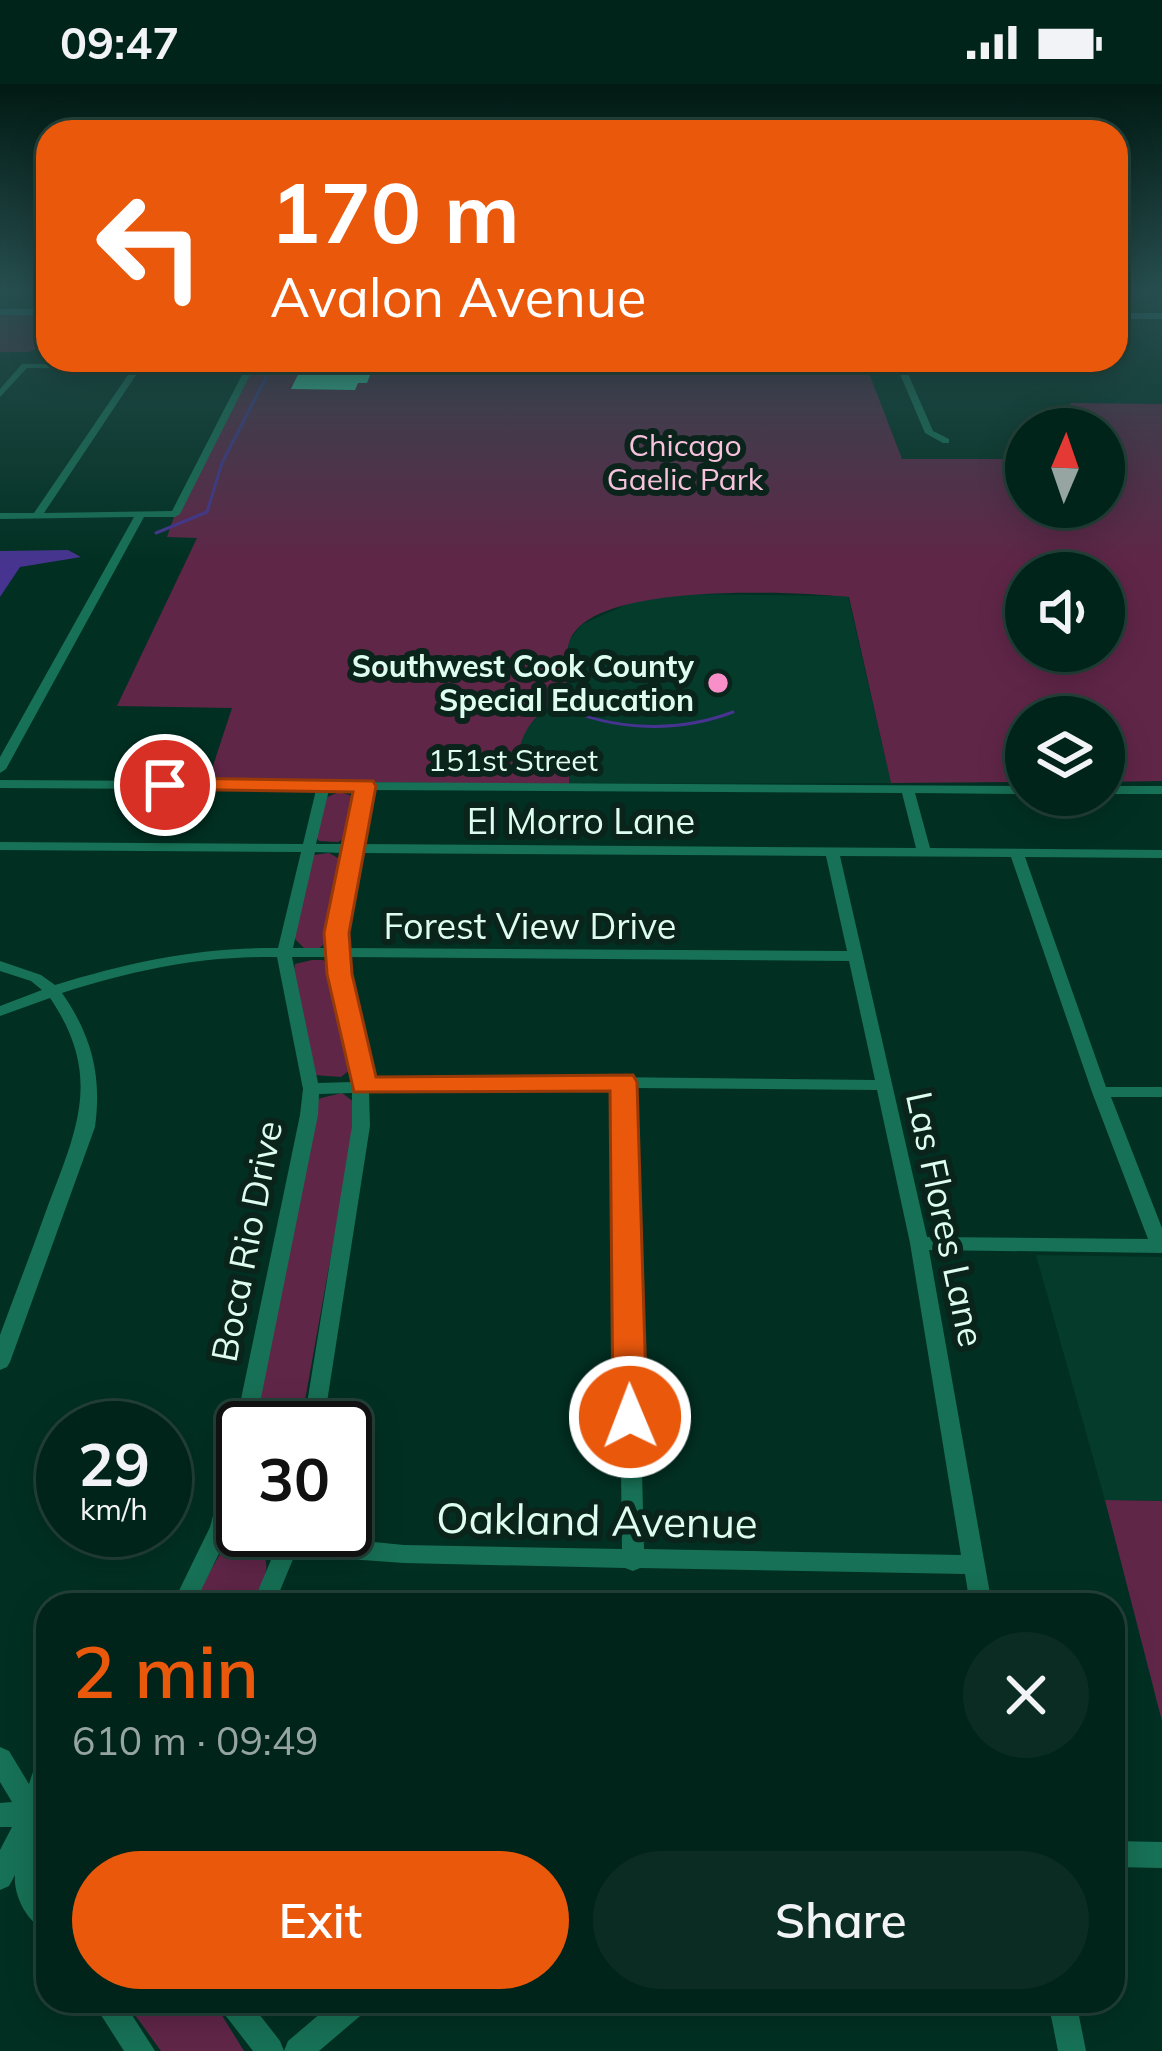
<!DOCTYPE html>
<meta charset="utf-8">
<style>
body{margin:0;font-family:Mulish,sans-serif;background:#0b2c23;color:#f1f3f6;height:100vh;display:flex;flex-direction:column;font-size:45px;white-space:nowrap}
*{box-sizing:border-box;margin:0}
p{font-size:39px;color:#96a4a2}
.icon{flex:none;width:66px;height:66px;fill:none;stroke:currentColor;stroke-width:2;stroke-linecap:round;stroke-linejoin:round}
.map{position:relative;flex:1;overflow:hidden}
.panel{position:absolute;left:36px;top:1509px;width:1089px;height:420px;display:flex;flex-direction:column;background:#01241a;border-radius:36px;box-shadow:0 6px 30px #0003,0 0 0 3px #234139}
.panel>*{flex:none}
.hud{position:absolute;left:36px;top:36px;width:1092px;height:252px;border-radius:36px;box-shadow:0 6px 30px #0003,0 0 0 3px #234139;background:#ea580c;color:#fff;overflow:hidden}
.needle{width:78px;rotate:2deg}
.fabs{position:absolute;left:1005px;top:324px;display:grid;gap:24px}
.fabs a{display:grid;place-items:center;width:120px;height:120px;border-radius:50%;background:#01241a;box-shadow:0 6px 30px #0003,0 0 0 3px #234139;font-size:60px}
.speed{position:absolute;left:36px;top:1317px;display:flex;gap:24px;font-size:60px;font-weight:700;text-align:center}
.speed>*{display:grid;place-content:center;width:156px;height:156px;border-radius:50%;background:#01241a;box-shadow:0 6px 30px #0003,0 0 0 3px #234139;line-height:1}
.speed small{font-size:30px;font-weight:400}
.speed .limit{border:6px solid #111;border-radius:18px;background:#fff;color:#111}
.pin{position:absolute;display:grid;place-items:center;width:102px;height:102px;color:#fff;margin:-51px;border:6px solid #fff;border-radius:50%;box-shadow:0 3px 12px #0007}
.me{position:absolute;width:132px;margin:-66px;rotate:359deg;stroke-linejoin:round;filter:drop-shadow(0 0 9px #0008)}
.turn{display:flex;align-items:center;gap:42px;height:252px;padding:0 36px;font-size:54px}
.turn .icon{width:156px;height:156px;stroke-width:2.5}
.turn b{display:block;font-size:84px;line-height:102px}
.round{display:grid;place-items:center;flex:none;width:126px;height:126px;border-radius:63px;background:#0b2c23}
.summary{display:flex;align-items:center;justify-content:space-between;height:204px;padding:0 36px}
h1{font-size:72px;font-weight:600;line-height:90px;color:#ea580c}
.button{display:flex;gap:24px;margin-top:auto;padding:24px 36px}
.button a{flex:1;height:138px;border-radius:72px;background:#ea580c;color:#fff;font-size:48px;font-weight:600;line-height:138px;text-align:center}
.button a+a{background:#0b2c23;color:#f1f3f6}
.status{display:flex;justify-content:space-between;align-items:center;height:84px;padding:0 60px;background:#01241a;direction:ltr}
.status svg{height:33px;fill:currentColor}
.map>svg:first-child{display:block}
</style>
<div class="status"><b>09:47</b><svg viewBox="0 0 49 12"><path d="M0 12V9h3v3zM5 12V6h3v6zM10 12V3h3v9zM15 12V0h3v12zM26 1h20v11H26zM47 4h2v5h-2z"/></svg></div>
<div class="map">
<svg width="1162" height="1967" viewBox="0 0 1162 1967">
<rect width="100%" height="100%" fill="#013022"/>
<g fill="#043b2b">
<path d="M 685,510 L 848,512 L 891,699 L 569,700 L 568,686 L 519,668 L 522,651 L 569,587 L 568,558 L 581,541 L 636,516 Z"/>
<path d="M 1036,1171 L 1162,1173 L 1162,1417 L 1105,1416 Z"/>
</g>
<g fill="#602648" fill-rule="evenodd">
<path d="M 0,230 L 48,230 L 48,260 L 29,268 L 0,268 Z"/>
<path d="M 200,276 L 864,276 L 902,375 L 1026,375 L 1026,423 L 1104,423 L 1104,345 L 1063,345 L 1058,337 L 1071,319 L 1162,320 L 1162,697 L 1104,698 L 1104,633 L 1026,633 L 1026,698 L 891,699 L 849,513 C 794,508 594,497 570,556 C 564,570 568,596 565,612 C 542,624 524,641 519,667 L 569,686 L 569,700 L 208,697 L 232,624 L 117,622 L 197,454 L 167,453 L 175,430 L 252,280 ZM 1026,489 L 1104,489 L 1104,567 L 1026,567 Z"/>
<path d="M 339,708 L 356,713 L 348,752 L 338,758 L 319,757 L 315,752 L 325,714 Z"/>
<path d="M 329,769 L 343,777 L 328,855 L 320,864 L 304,864 L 293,853 L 314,771 Z"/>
<path d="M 312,876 L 323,876 L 332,884 L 352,984 L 341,993 L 314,991 L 294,886 L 295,880 Z"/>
<path d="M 342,1009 L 354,1018 L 350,1065 L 300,1344 L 254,1344 L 317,1015 Z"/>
<path d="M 1105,1416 L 1162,1417 L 1162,1637 Z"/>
<path d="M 238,1462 L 262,1468 C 274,1487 259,1505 248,1521 L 191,1521 L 220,1470 Z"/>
<path d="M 125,1917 L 213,1917 L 244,1967 L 161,1967 Z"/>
</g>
<path fill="#473490" d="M 68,466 L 81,473 L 20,483 L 0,513 L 0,467 Z"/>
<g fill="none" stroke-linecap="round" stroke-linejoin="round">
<g stroke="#473490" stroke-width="3">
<path d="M 156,449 L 207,428 L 222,379 L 275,276"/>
<path d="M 560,622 C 613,647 678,649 733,628"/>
</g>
</g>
<path fill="#46deae" d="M 305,276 L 366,276 L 363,286 L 372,286 L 367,299 L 358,299 L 355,306 L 291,305 Z"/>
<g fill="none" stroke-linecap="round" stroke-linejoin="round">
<g fill="#177156" fill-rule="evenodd">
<path d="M 894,276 L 902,276 L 933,347 L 949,355 L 949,359 L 943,359 L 925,349 Z"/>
<path d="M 22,280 L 250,281 L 254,283 L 180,430 L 175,433 L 144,433 L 6,685 L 0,689 L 0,673 L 134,433 L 0,435 L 0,429 L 34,429 L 132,285 L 27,284 L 0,313 L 0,305 ZM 140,285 L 245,285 L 172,427 L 44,429 Z"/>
<path d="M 0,696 L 1026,702 L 1026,710 L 915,709 L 930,764 L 1162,766 L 1162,774 L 1025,773 L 1106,1003 L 1162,1003 L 1162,1013 L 1111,1013 L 1162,1144 L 1162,1169 L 929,1166 L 992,1521 L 970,1521 L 965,1490 L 640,1484 L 633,1487 L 625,1484 L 404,1479 L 320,1473 L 296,1468 L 274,1521 L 252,1521 L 276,1464 L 227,1453 L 194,1521 L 172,1521 L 210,1443 L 236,1347 L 235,1344 L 300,1031 L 303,1005 L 277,873 C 201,872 134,886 62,909 C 92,952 102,992 95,1043 L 10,1278 L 7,1283 L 0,1286 L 0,1251 C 15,1210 31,1169 46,1127 C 76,1047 104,993 50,914 L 0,932 L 0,922 L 42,906 L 31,897 L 0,887 L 0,877 L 41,891 L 55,901 C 129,878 200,863 278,864 L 301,768 L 0,766 L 0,758 L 303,760 L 316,706 L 0,704 ZM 329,706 L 358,706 L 345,760 L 316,760 ZM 371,706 L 902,709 L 916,764 L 359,760 ZM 315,768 L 343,769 L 332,827 L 330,864 L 293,864 ZM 357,769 L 826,772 L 847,867 L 345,864 L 346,827 ZM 840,772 L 1011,773 L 1092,1008 L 1148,1155 L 927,1153 ZM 292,873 L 331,873 L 352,998 L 318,999 ZM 346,873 L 849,877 L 875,996 L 514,992 L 368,997 ZM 514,1002 L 616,1003 L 622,1465 L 404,1461 L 303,1451 L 305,1446 L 243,1446 L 243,1438 L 234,1436 L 243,1397 L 243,1344 L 255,1344 L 318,1031 L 319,1010 L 352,1009 L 352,1042 L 303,1344 L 323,1344 L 370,1042 L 369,1008 ZM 632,1004 L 877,1006 L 910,1159 L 961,1471 L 644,1465 Z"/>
<rect x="1104" y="702" width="58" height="8"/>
<path d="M 0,1663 L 9,1667 L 29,1700 L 39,1669 L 48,1665 L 48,1736 L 44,1737 L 40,1801 L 48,1812 L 48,1848 C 28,1840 13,1812 15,1791 L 9,1802 L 0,1806 L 0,1766 L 12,1743 L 0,1743 L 0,1719 L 12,1718 L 0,1698 Z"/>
<path d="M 1113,1757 L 1162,1758 L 1162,1784 L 1113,1783 Z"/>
<path d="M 92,1917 L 123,1917 L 155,1967 L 124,1967 Z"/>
<path d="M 218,1917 L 249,1917 L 280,1957 L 284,1967 L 288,1957 L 335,1917 L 370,1917 L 366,1927 L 319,1967 L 253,1967 L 222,1927 Z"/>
<path d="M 1048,1917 L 1076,1917 L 1086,1967 L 1058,1967 Z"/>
</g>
<g fill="#308a95" fill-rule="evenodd">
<rect x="0" y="225" width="48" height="6"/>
<rect x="1116" y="229" width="46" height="6"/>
</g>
</g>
<linearGradient id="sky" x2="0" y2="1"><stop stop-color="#011a13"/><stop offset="0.43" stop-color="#274e4f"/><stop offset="1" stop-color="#274e4f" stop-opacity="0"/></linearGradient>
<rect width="1162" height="480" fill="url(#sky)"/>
<path fill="#ea580c" stroke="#983908" stroke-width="3" d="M 165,694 L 373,697 L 376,702 L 349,849 L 352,890 L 376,993 L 633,991 L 637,998 L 647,1333 L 642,1342 L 630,1346 L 618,1342 L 613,1333 L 610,1007 L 354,1008 L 327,890 L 324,849 L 353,708 L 158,705 L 158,696 Z"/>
<circle fill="#f98fc9" stroke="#0a241b" stroke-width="4.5" cx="718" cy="599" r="12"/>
<g text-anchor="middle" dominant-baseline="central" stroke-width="12" stroke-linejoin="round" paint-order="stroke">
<g font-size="30" fill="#f7c2dc" stroke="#0a241b">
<text x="685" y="361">Chicago<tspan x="685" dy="34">Gaelic Park</tspan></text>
</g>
<g font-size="30" font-weight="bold" fill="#defdf0" stroke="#0a241b" text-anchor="end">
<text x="694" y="582">Southwest Cook County<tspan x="694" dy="34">Special Education</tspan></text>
</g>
<g font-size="30" fill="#defdf0" stroke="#0a241b">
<text x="513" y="676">151st Street</text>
</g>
<g font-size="36" fill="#defdf0" stroke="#0a241b">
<text x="581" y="736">El Morro Lane</text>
<text x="530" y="841">Forest View Drive</text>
<text transform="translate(946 1135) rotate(78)">Las Flores Lane</text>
<text transform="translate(246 1157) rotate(-79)">Boca Rio Drive</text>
</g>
<g font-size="42" fill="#defdf0" stroke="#0a241b">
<text transform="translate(597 1436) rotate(1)">Oakland Avenue</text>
</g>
</g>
</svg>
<div class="fabs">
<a><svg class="needle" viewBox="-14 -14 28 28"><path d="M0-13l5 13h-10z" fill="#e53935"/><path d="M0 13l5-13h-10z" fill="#96a4a2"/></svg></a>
<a><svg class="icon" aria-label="sound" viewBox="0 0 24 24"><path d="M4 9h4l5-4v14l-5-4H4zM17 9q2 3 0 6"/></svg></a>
<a><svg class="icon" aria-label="layers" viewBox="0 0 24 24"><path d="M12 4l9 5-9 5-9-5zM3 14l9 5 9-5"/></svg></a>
</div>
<div class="speed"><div>29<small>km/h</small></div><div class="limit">30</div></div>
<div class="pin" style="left:165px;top:701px;background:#d93025"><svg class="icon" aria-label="arrive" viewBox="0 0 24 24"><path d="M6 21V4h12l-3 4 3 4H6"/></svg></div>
<svg class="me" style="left:630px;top:1333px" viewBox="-20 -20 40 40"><circle r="17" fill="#ea580c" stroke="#fff" stroke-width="3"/><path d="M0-11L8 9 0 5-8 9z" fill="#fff"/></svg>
<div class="hud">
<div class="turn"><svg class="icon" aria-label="left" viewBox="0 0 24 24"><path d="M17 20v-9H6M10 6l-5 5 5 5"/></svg><div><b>170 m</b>Avalon Avenue</div></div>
</div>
<section class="panel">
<div class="summary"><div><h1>2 min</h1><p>610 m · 09:49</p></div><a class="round"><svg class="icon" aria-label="close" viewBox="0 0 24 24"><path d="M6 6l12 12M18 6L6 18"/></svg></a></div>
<div class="button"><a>Exit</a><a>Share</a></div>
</section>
</div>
